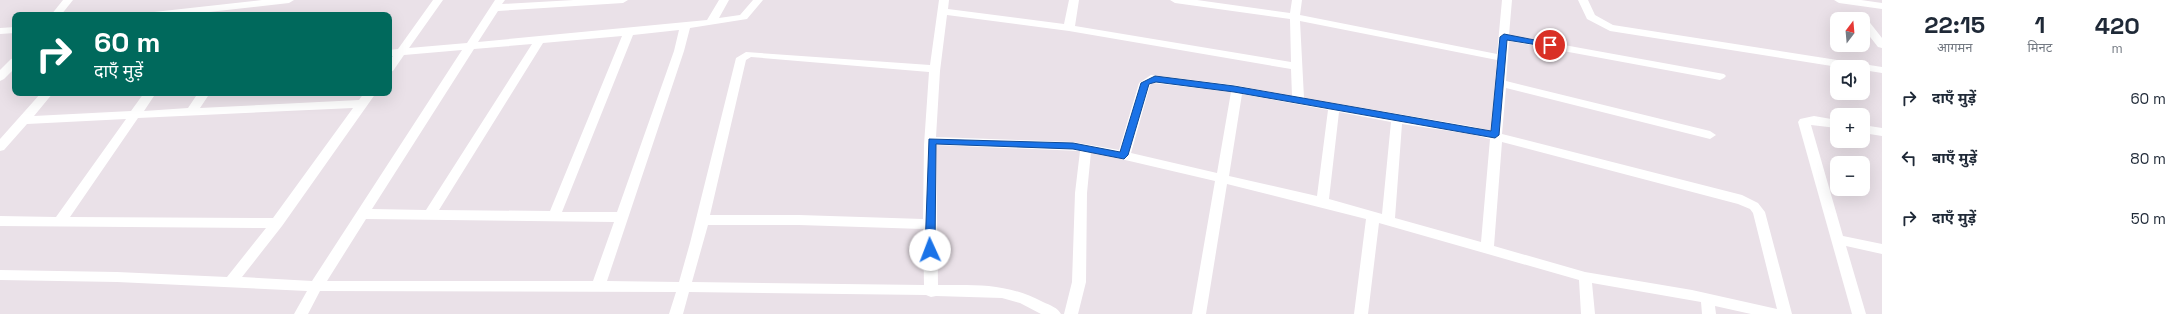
<!DOCTYPE html>
<html lang="hi">
<meta charset="utf-8">
<style>
body{margin:0;font-family:"Space Grotesk","Noto Sans Devanagari",sans-serif;background:#f2f2f3;color:#1f2937;height:100vh;display:flex;flex-direction:column;font-size:15px;white-space:nowrap}
*{box-sizing:border-box;margin:0}
p{font-size:13px;color:#747a83}
.icon{flex:none;width:22px;height:22px;fill:none;stroke:currentColor;stroke-width:2;stroke-linecap:round;stroke-linejoin:round}
.map{position:relative;flex:1;overflow:hidden}
.drawer{display:flex;flex-direction:column;background:#fff;width:300px}
.drawer>*{flex:none}
.top-card{position:absolute;left:12px;top:12px;width:380px;height:84px;border-radius:8px;box-shadow:0 4px 16px #0002;background:#00695c;color:#fff;overflow:hidden}
.needle{width:26px;rotate:16deg}
.buttons{position:absolute;left:1830px;top:12px;display:grid;gap:8px}
.buttons a{display:grid;place-items:center;width:40px;height:40px;border-radius:8px;background:#fff;box-shadow:0 4px 16px #0002;font-size:20px}
.pin{position:absolute;display:grid;place-items:center;width:34px;height:34px;color:#fff;margin:-17px;border:2px solid #fff;border-radius:50%;box-shadow:0 1px 4px #0007}
.me{position:absolute;width:44px;margin:-22px;rotate:358deg;stroke-linejoin:round;filter:drop-shadow(0 0 3px #0008)}
.turn{display:flex;align-items:center;gap:14px;height:84px;padding:0 16px;font-size:18px}
.turn .icon{width:52px;height:52px;stroke-width:2.5}
.turn b{display:block;font-size:28px;line-height:34px}
.eta{display:flex;justify-content:space-evenly;align-items:center;height:68px;text-align:center}
.eta b{font-size:24px;font-weight:600;line-height:28px}
ul{padding:0;list-style:none}
li{display:flex;align-items:center;gap:12px;height:60px;padding:0 16px}
li div{flex:1}
li b{display:block;font-size:15px}
li em{font-style:normal}
main{display:flex;flex:1;min-height:0}
.map>svg:first-child{display:block}
</style>
<main>
<div class="map">
<svg width="1882" height="314" viewBox="0 0 1882 314">
<rect width="100%" height="100%" fill="#eae1e8"/>
<g fill="none" stroke-linecap="round" stroke-linejoin="round">
<g fill="#fff" fill-rule="evenodd">
<path d="M 63,0 L 73,0 L 61,15 L 51,15 Z"/>
<path d="M 262,0 L 294,0 L 289,3 L 182,15 L 149,15 L 154,12 Z"/>
<path d="M 433,0 L 443,0 L 409,48 L 467,43 L 495,0 L 505,0 L 502,4 L 574,0 L 628,0 L 623,3 L 498,11 L 478,42 L 707,20 L 719,0 L 729,0 L 719,18 L 740,15 L 753,0 L 763,0 L 747,19 L 690,28 L 684,51 L 607,281 L 679,282 L 690,243 L 736,58 L 746,52 L 930,65 L 939,0 L 949,0 L 948,9 L 1064,24 L 1069,0 L 1079,0 L 1075,26 L 1291,62 L 1290,19 L 1175,3 L 1170,0 L 1197,0 L 1290,13 L 1292,0 L 1302,0 L 1300,15 L 1497,54 L 1502,0 L 1512,0 L 1509,35 L 1724,74 L 1726,76 L 1724,78 L 1720,80 L 1509,41 L 1506,81 L 1710,131 L 1716,135 L 1710,139 L 1506,88 L 1502,134 L 1742,195 L 1758,203 L 1765,212 L 1792,314 L 1751,314 L 1715,306 L 1716,314 L 1702,314 L 1701,302 L 1592,283 L 1595,314 L 1581,314 L 1579,280 L 1379,223 L 1368,314 L 1354,314 L 1366,219 L 1227,184 L 1206,314 L 1192,314 L 1215,181 L 1091,152 L 1087,193 L 1086,282 L 1078,314 L 1064,314 L 1072,282 L 1075,193 L 1080,151 L 936,145 L 938,285 C 979,285 1006,283 1043,302 C 1050,305 1058,308 1061,314 L 1041,314 L 1020,303 L 1002,298 L 936,296 L 931,297 L 926,295 L 689,292 L 683,314 L 669,314 L 676,292 L 320,291 L 308,314 L 294,314 L 307,291 L 117,282 L 0,280 L 0,270 L 117,272 L 227,277 L 266,228 L 0,226 L 0,216 L 56,217 L 126,119 L 27,124 L 4,150 L 0,151 L 0,139 L 41,93 L 53,93 L 34,116 L 131,111 L 144,93 L 156,93 L 144,111 L 188,108 L 198,93 L 210,93 L 200,108 L 359,100 L 364,93 L 376,93 L 282,226 L 242,277 L 312,281 L 462,50 L 404,55 L 393,71 L 389,72 L 389,61 L 393,56 L 389,56 L 389,50 L 398,49 ZM 947,15 L 1069,31 L 1291,69 L 1292,96 L 1234,85 L 1151,75 L 1139,83 L 1119,150 L 1073,142 L 936,137 L 940,71 ZM 1300,21 L 1497,60 L 1491,131 L 1470,126 L 1304,98 ZM 679,30 L 674,51 L 617,212 L 562,212 L 633,35 ZM 622,36 L 550,211 L 439,210 L 543,43 ZM 532,44 L 426,210 L 372,209 L 474,49 ZM 751,57 L 929,72 L 924,145 L 923,219 L 799,215 L 710,215 L 746,60 ZM 1153,83 L 1231,92 L 1217,173 L 1131,153 L 1150,85 ZM 1242,94 L 1328,110 L 1317,196 L 1229,176 ZM 353,108 L 273,218 L 70,217 L 138,118 ZM 1339,112 L 1391,122 L 1382,214 L 1329,199 ZM 1402,124 L 1470,134 L 1490,139 L 1481,242 L 1395,218 ZM 1502,142 L 1738,204 L 1750,209 L 1753,213 L 1777,309 L 1692,290 L 1585,272 L 1494,246 ZM 366,219 L 614,222 L 593,281 L 327,281 ZM 708,225 L 799,225 L 923,229 L 924,285 L 692,282 Z"/>
<path d="M 1578,0 L 1588,0 L 1595,15 L 1613,25 L 1882,67 L 1882,73 L 1863,70 L 1863,67 L 1838,67 L 1610,31 L 1587,19 Z"/>
<path d="M 1834,0 L 1861,0 L 1882,3 L 1882,9 L 1839,3 Z"/>
<path d="M 1863,18 L 1867,19 L 1882,38 L 1882,48 L 1878,47 L 1863,28 L 1863,19 L 1859,19 Z"/>
<path d="M 15,27 L 15,33 L 0,34 L 0,28 Z"/>
<path d="M 15,58 L 15,68 L 4,79 L 0,81 L 0,70 L 11,59 Z"/>
<path d="M 1814,116 L 1837,120 L 1837,128 L 1811,125 L 1843,236 L 1882,244 L 1882,254 L 1846,246 L 1866,314 L 1852,314 L 1798,122 L 1800,119 Z"/>
<path d="M 1863,125 L 1882,128 L 1882,136 L 1863,133 Z"/>
</g>
</g>
<path fill="#1a73e8" stroke="#114b97" d="M 1504,34 L 1550,43 L 1554,45 L 1550,47 L 1507,40 L 1499,135 L 1495,138 L 1234,92 L 1156,82 L 1149,84 L 1128,155 L 1124,159 L 1073,149 L 936,144 L 935,250 L 930,253 L 925,250 L 929,139 L 1073,143 L 1120,152 L 1141,83 L 1155,76 L 1234,86 L 1491,131 L 1500,37 Z"/>
</svg>
<div class="buttons">
<a><svg class="needle" viewBox="-14 -14 28 28"><path d="M0-13l5 13h-10z" fill="#e53935"/><path d="M0 13l5-13h-10z" fill="#747a83"/></svg></a>
<a><svg class="icon" aria-label="sound" viewBox="0 0 24 24"><path d="M4 9h4l5-4v14l-5-4H4zM17 9q2 3 0 6"/></svg></a>
<a>+</a>
<a>−</a>
</div>
<div class="pin" style="left:1550px;top:45px;background:#d93025"><svg class="icon" aria-label="arrive" viewBox="0 0 24 24"><path d="M6 21V4h12l-3 4 3 4H6"/></svg></div>
<svg class="me" style="left:930px;top:250px" viewBox="-20 -20 40 40"><circle r="19" fill="#fff"/><path d="M0-13L10 11 0 6-10 11z" fill="#1a73e8"/></svg>
<div class="top-card">
<div class="turn"><svg class="icon" aria-label="right" viewBox="0 0 24 24"><path d="M7 20v-9h11M14 6l5 5-5 5"/></svg><div><b>60 m</b>दाएँ मुड़ें</div></div>
</div>
</div>
<section class="drawer">
<div class="eta">
<div><b>22:15</b><p>आगमन</p></div>
<div><b>1</b><p>मिनट</p></div>
<div><b>420</b><p>m</p></div>
</div>
<ul>
<li><svg class="icon" aria-label="right" viewBox="0 0 24 24"><path d="M7 20v-9h11M14 6l5 5-5 5"/></svg><div><b>दाएँ मुड़ें</b></div><em>60 m</em></li>
<li><svg class="icon" aria-label="left" viewBox="0 0 24 24"><path d="M17 20v-9H6M10 6l-5 5 5 5"/></svg><div><b>बाएँ मुड़ें</b></div><em>80 m</em></li>
<li><svg class="icon" aria-label="right" viewBox="0 0 24 24"><path d="M7 20v-9h11M14 6l5 5-5 5"/></svg><div><b>दाएँ मुड़ें</b></div><em>50 m</em></li>
</ul>
</section>
</main>
